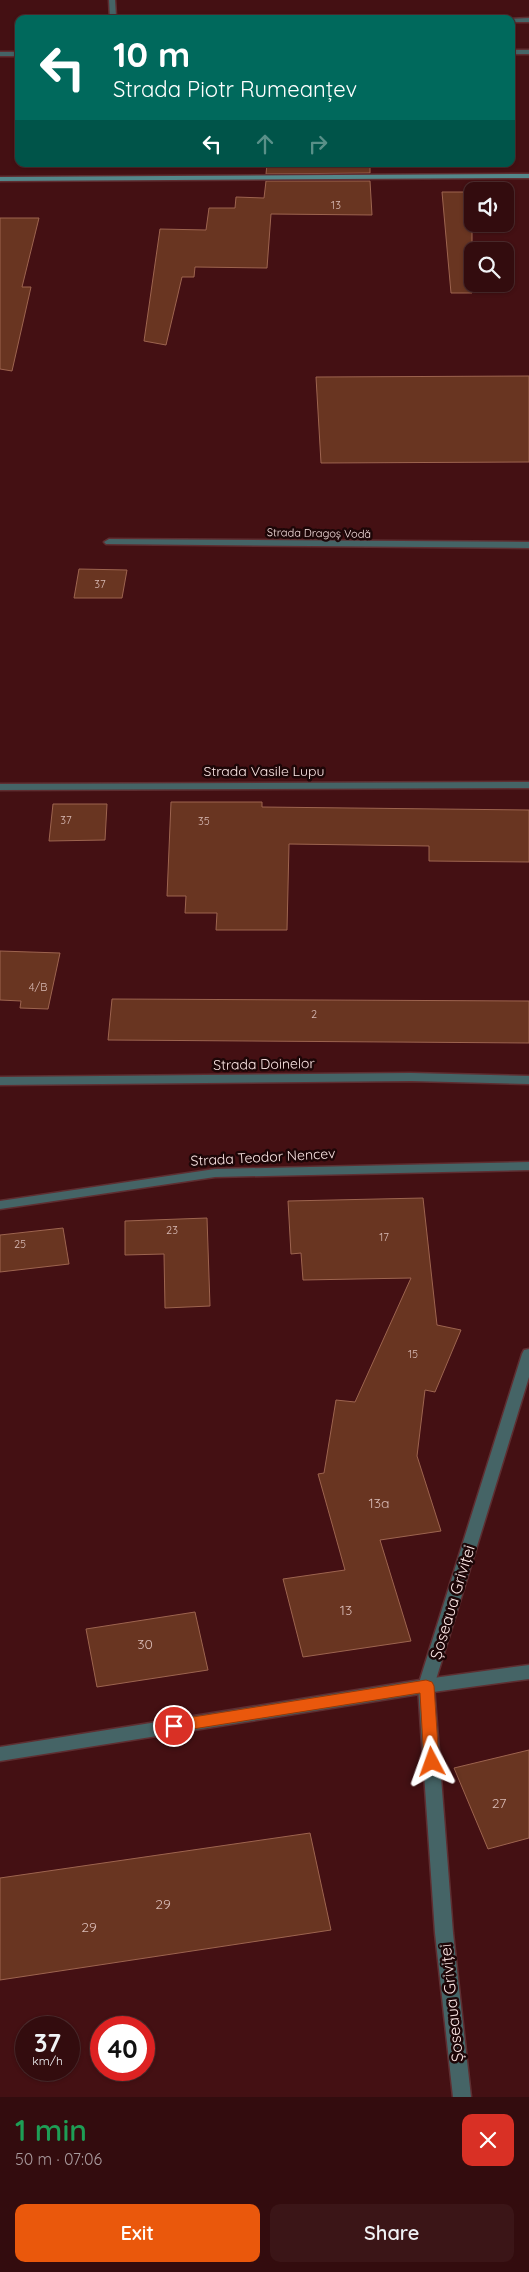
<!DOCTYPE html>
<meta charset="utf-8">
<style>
body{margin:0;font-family:Quicksand,sans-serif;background:#3b1517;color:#f1f3f6;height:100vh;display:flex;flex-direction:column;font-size:19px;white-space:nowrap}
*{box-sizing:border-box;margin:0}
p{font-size:16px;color:#a99b9e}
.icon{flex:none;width:28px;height:28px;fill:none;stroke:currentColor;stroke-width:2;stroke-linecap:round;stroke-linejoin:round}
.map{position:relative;height:2097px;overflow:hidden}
.side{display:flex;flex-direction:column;background:#330c0e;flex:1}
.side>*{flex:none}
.banner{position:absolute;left:15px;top:15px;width:500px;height:152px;border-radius:10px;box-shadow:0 1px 4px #0004,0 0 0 1px #4e2c2e;background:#00695c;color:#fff;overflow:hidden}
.fabs{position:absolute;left:464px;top:182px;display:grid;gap:10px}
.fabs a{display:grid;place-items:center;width:50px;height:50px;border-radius:10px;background:#330c0e;box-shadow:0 1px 4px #0004,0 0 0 1px #4e2c2e;font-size:25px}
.speed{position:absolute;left:15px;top:2016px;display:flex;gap:10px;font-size:25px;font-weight:700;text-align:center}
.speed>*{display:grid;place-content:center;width:65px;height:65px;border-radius:50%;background:#330c0e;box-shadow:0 1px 4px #0004,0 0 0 1px #4e2c2e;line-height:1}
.speed small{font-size:12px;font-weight:400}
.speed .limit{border:8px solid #d22;background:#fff;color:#111}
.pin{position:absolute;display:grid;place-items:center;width:42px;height:42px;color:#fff;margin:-21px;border:2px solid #fff;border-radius:50%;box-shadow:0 1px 5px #0007}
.me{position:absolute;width:55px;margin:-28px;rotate:356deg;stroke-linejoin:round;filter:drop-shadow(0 0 4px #0008)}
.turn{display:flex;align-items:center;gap:18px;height:105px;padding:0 15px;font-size:22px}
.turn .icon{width:65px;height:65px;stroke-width:2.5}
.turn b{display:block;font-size:35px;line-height:42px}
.lanes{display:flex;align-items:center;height:48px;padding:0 15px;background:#0003;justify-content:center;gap:25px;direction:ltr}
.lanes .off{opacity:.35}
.round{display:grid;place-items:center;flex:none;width:52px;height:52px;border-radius:10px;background:#3b1517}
.summary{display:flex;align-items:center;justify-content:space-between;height:85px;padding:0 15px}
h1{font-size:30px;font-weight:600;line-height:38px;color:#1e9e55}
.button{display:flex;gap:10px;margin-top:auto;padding:10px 15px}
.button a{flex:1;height:58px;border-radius:10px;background:#ea580c;color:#fff;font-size:20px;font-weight:600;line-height:58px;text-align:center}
.button a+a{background:#3b1517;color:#f1f3f6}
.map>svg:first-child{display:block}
</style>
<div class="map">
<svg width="529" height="2097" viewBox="0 0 529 2097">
<rect width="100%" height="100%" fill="#441013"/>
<g fill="#693521" stroke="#9d644f">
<path d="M 267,164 L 370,164 L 370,173 L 266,174 Z"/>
<path d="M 266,181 L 370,181 L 372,215 L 271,214 L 267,268 L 195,267 L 194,277 L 182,277 L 166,345 L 144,341 L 160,229 L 206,230 L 209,208 L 235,208 L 236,197 L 264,198 Z"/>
<path d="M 442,192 L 472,192 L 472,293 L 451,293 Z"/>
<path d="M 0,218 L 39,218 L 22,287 L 31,287 L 12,371 L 0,369 Z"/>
<path d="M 529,376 L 529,462 L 321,463 L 316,377 Z"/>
<path d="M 79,569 L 127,570 L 122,598 L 74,598 Z"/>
<path d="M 171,802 L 262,802 L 262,807 L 529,810 L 529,862 L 429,861 L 429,846 L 289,844 L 287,930 L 216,930 L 217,913 L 185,913 L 186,896 L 167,896 Z"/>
<path d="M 53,804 L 107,804 L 105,840 L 49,841 Z"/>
<path d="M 0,951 L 60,953 L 48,1009 L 20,1008 L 21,1001 L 0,1000 Z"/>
<path d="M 112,999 L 529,1001 L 529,1043 L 108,1040 Z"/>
<path d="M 423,1198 L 437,1325 L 461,1330 L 435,1392 L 425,1390 L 417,1456 L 441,1531 L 380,1540 L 411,1641 L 303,1657 L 283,1579 L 345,1570 L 318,1474 L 324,1473 L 336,1400 L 355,1402 L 411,1278 L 303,1280 L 301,1253 L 291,1254 L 288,1201 Z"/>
<path d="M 207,1218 L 210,1306 L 165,1308 L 164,1254 L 125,1255 L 125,1221 Z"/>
<path d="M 63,1228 L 69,1264 L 0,1272 L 0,1235 Z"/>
<path d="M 195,1612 L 208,1670 L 97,1687 L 86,1629 Z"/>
<path d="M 529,1750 L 529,1838 L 488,1849 L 454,1768 Z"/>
<path d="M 310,1833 L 331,1930 L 0,1980 L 0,1878 Z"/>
</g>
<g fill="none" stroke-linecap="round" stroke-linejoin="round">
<defs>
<g id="minor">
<path d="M 109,0 L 115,0 L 116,16 L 360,17 L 363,19 L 110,19 Z"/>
<path d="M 529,18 L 529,22 L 511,22 L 511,19 L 509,19 Z"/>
<rect x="511" y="50" width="18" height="4"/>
<rect x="0" y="52" width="19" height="4"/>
<path d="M 109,539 L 529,542 L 529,548 L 106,544 L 104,542 Z"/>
<path d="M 529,782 L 529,788 L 0,790 L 0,784 Z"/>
<path d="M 411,1073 L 529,1076 L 529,1084 L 411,1081 L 0,1085 L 0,1077 Z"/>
<path d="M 529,1162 L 529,1170 L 215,1177 L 0,1209 L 0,1201 L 215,1169 Z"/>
<path d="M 529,1665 L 529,1679 L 426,1693 L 0,1761 L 0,1747 L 426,1679 Z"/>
</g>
<path id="tertiary" d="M 529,1349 L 529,1377 L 434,1686 L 453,1933 L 471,2097 L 453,2097 L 435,1933 L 418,1686 L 522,1354 L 524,1350 Z"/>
<path id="secondary" d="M 529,174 L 529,178 L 0,181 L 0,177 Z"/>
</defs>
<use href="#minor" stroke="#5e2e31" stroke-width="3"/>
<use href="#tertiary" stroke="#5e2e31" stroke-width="3"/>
<use href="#secondary" stroke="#5e2e31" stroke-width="3"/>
<use href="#minor" fill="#456466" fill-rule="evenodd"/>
<use href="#tertiary" fill="#456466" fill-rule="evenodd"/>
<use href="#secondary" fill="#54878a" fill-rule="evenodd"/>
</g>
<path fill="#ea580c" stroke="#983908" d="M 426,1680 L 432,1682 L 434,1686 L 439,1762 L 437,1767 L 432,1768 L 426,1767 L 424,1762 L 420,1693 L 174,1732 L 169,1731 L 167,1726 L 169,1722 L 174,1720 Z"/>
<g text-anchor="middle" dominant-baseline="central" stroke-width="5" stroke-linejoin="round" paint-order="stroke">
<g font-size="11" fill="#d8bab5">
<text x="336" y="205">13</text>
<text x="100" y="584">37</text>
<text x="66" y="820">37</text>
<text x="204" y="821">35</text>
<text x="38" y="987">4/B</text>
<text x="314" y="1014">2</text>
<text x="172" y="1230">23</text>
<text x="384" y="1237">17</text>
<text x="20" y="1244">25</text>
<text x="413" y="1354">15</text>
</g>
<g font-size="11" fill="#fde7e6" stroke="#1d0607">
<text transform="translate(319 533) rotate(1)">Strada Dragoș Vodă</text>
</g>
<g font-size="14" fill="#fde7e6" stroke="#1d0607">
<text x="264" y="771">Strada Vasile Lupu</text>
<text transform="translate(264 1064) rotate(-1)">Strada Doinelor</text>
<text transform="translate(263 1157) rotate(-3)">Strada Teodor Nencev</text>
</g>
<g font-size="14" fill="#d8bab5">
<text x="379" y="1503">13a</text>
<text x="346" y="1610">13</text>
<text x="145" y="1644">30</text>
<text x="499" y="1803">27</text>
<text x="163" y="1904">29</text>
<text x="89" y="1927">29</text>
</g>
<g font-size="16" fill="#fde7e6" stroke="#1d0607">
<text transform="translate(452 1602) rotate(-73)">Șoseaua Griviţei</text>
<text transform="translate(451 2003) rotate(-96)">Șoseaua Griviţei</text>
</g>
</g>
</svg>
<div class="fabs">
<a><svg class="icon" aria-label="sound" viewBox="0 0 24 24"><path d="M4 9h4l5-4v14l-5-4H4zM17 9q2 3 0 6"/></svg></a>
<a><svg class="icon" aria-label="search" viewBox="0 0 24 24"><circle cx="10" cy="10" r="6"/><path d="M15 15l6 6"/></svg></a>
</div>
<div class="speed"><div>37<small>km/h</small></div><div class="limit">40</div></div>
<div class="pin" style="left:174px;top:1726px;background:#d93025"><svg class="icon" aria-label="arrive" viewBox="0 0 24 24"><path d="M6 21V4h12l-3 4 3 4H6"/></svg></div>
<svg class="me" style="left:432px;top:1762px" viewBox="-20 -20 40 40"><path d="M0-17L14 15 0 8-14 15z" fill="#ea580c" stroke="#fff" stroke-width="4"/></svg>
<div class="banner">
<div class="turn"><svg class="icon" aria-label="left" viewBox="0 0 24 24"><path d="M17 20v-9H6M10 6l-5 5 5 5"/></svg><div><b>10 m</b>Strada Piotr Rumeanțev</div></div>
<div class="lanes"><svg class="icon" aria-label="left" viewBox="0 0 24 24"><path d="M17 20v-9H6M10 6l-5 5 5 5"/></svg><svg class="icon off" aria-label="ahead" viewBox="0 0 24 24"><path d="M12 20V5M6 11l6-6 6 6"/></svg><svg class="icon off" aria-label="right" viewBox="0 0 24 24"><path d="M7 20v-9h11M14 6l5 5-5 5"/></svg></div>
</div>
</div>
<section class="side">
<div class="summary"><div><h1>1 min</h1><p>50 m · 07:06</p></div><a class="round" style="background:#d93025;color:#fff"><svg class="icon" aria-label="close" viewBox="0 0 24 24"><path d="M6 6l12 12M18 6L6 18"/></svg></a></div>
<div class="button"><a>Exit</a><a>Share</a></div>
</section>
